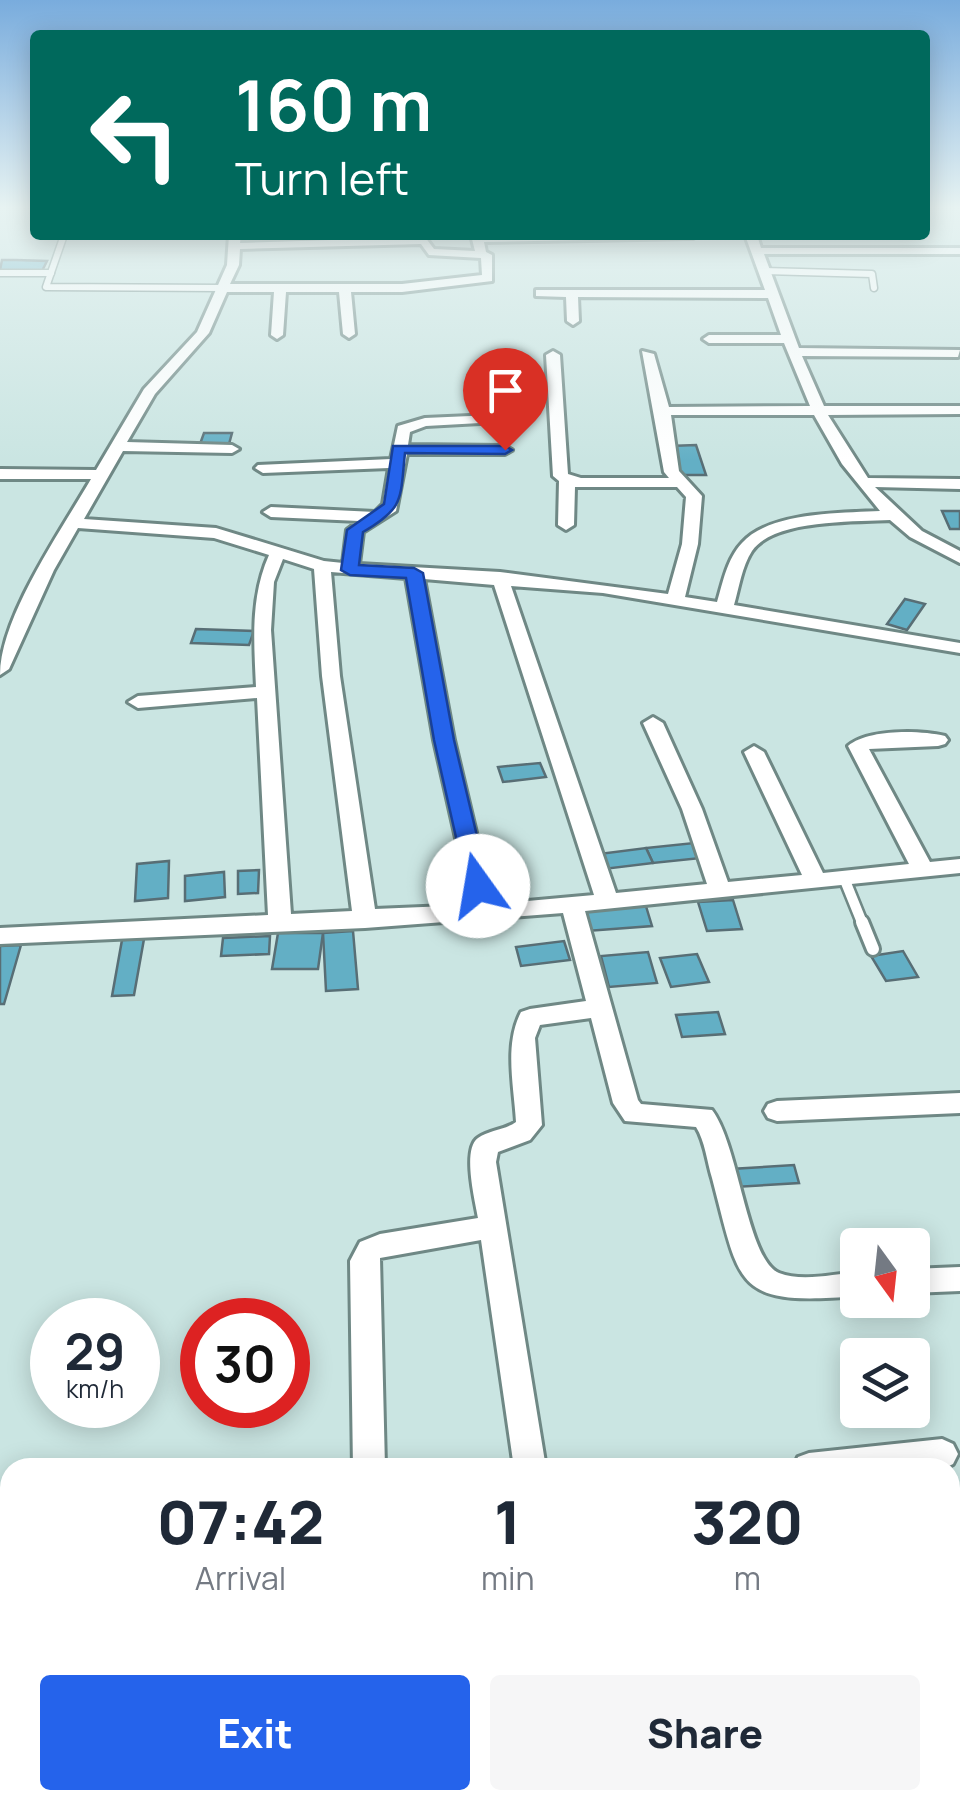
<!DOCTYPE html>
<style>
body{margin:0;font-family:Manrope,sans-serif;background:#f6f6f7;color:#1f2937;height:100vh;display:flex;flex-direction:column;font-size:38px;white-space:nowrap}
*{box-sizing:border-box;margin:0}
p{font-size:32px;color:#747a83}
.icon{flex:none;width:55px;height:55px;fill:none;stroke:currentColor;stroke-width:2;stroke-linecap:round;stroke-linejoin:round}
.map{position:relative;flex:1;overflow:hidden}
.drawer{position:absolute;left:0px;top:1458px;width:960px;height:352px;display:flex;flex-direction:column;background:#fff;border-radius:30px 30px 0 0;box-shadow:0 5px 25px #0003}
.drawer>*{flex:none}
.top-card{position:absolute;left:30px;top:30px;width:900px;height:210px;border-radius:10px;box-shadow:0 5px 25px #0003;background:#00695c;color:#fff;overflow:hidden}
.needle{width:65px;rotate:165deg}
.controls{position:absolute;left:840px;top:1228px;display:grid;gap:20px}
.controls a{display:grid;place-items:center;width:90px;height:90px;border-radius:10px;background:#fff;box-shadow:0 5px 25px #0003;font-size:50px}
.speed{position:absolute;left:30px;top:1298px;display:flex;gap:20px;font-size:50px;font-weight:700;text-align:center}
.speed>*{display:grid;place-content:center;width:130px;height:130px;border-radius:50%;background:#fff;box-shadow:0 5px 25px #0003;line-height:1}
.speed small{font-size:25px;font-weight:400}
.speed .limit{border:15px solid #d22;background:#fff;color:#111}
.pin{position:absolute;display:grid;place-items:center;width:85px;height:85px;color:#fff;margin:-102px -42px;border-radius:50% 50% 50% 0;rotate:-45deg;box-shadow:0 0 10px #0007}
.pin .icon{rotate:45deg}
.me{position:absolute;width:110px;margin:-55px;rotate:347deg;stroke-linejoin:round;filter:drop-shadow(0 0 8px #0008)}
.turn{display:flex;align-items:center;gap:35px;height:210px;padding:0 40px;font-size:45px}
.turn .icon{width:130px;height:130px;stroke-width:2.5}
.turn b{display:block;font-size:70px;line-height:85px}
.eta{display:flex;justify-content:space-evenly;align-items:center;height:170px;text-align:center}
.eta b{font-size:60px;font-weight:800;line-height:70px}
.button{display:flex;gap:20px;margin-top:auto;padding:20px 40px}
.button a{flex:1;height:115px;border-radius:10px;background:#2563eb;color:#fff;font-size:40px;font-weight:800;line-height:115px;text-align:center}
.button a+a{background:#f6f6f7;color:#1f2937}
.map>svg:first-child{display:block}
</style>
<div class="map">
<svg width="960" height="1809" viewBox="0 0 960 1809">
<rect width="100%" height="100%" fill="#cae5e2"/>
<g fill="#63afc5" stroke="#586e75" stroke-width="2.5">
<path d="M 2,260 L 16,260 L 47,261 L 42,271 L 9,271 L 0,270 Z"/>
<path d="M 204,433 L 232,433 L 229,444 L 200,444 Z"/>
<path d="M 696,445 L 706,475 L 679,475 L 670,446 Z"/>
<path d="M 942,511 L 960,511 L 960,529 L 950,529 Z"/>
<path d="M 905,599 L 925,604 L 907,630 L 887,624 Z"/>
<path d="M 196,629 L 254,631 L 249,645 L 191,643 Z"/>
<path d="M 540,763 L 546,777 L 503,782 L 498,767 Z"/>
<path d="M 694,843 L 701,858 L 653,863 L 646,848 Z"/>
<path d="M 646,848 L 653,863 L 604,869 L 599,854 Z"/>
<path d="M 169,861 L 168,898 L 135,901 L 137,864 Z"/>
<path d="M 259,870 L 258,893 L 238,894 L 238,871 Z"/>
<path d="M 224,872 L 225,897 L 185,901 L 185,876 Z"/>
<path d="M 733,900 L 742,929 L 707,931 L 698,902 Z"/>
<path d="M 645,903 L 652,926 L 587,931 L 581,909 Z"/>
<path d="M 353,931 L 358,989 L 326,991 L 323,933 Z"/>
<path d="M 278,933 L 323,933 L 318,969 L 272,969 Z"/>
<path d="M 270,936 L 269,954 L 221,956 L 223,938 Z"/>
<path d="M 144,939 L 134,995 L 112,996 L 122,940 Z"/>
<path d="M 564,941 L 570,960 L 521,966 L 516,947 Z"/>
<path d="M 21,945 L 4,1004 L 0,1004 L 0,946 Z"/>
<path d="M 903,951 L 918,977 L 886,981 L 871,956 Z"/>
<path d="M 648,952 L 657,983 L 609,987 L 601,956 Z"/>
<path d="M 697,954 L 709,982 L 671,987 L 660,958 Z"/>
<path d="M 718,1012 L 725,1034 L 682,1037 L 676,1015 Z"/>
<path d="M 794,1165 L 799,1183 L 735,1187 L 731,1169 Z"/>
</g>
<g fill="none" stroke-linecap="round" stroke-linejoin="round">
<defs>
<g id="lane-far2">
<path d="M 64,235 L 46,287 L 224,288"/>
<path d="M 765,271 L 872,274 L 874,288"/>
<path d="M 0,273 L 51,273"/>
</g>
<path id="lane-far1" d="M 844,878 L 863,925"/>
<path id="lane" d="M 862,922 L 873,949"/>
<g id="street">
<path d="M 229,235 L 241,235 L 240,243 L 425,237 L 434,249 L 475,251 L 472,239 L 478,236 L 699,235 L 693,238 L 484,242 L 486,252 L 492,255 L 492,281 L 402,292 L 351,292 L 355,334 L 349,338 L 343,334 L 339,292 L 286,292 L 283,335 L 277,339 L 271,335 L 274,292 L 227,292 L 209,333 L 155,394 L 127,442 L 232,445 L 239,449 L 232,453 L 123,451 L 84,519 L 216,528 L 324,561 L 343,563 L 347,530 L 359,521 L 271,517 L 263,512 L 271,507 L 375,512 L 383,504 L 389,468 L 263,473 L 255,468 L 258,465 L 391,459 L 398,426 L 425,418 L 493,415 L 498,416 L 498,422 L 426,426 L 410,432 L 408,445 L 505,446 L 512,450 L 505,454 L 407,454 L 396,511 L 363,532 L 359,564 L 500,572 L 668,594 L 682,544 L 686,497 L 677,487 L 575,487 L 574,525 L 566,530 L 558,525 L 559,481 L 553,476 L 546,355 L 553,351 L 560,355 L 568,474 L 581,478 L 669,478 L 664,472 L 642,351 L 654,354 L 669,407 L 810,406 L 784,343 L 709,343 L 703,339 L 709,335 L 781,335 L 768,298 L 578,297 L 579,321 L 573,325 L 567,321 L 566,297 L 536,296 L 536,290 L 765,290 L 745,235 L 757,235 L 761,248 L 960,248 L 960,254 L 764,254 L 799,348 L 960,350 L 958,357 L 802,356 L 824,406 L 960,406 L 960,414 L 828,415 L 868,478 L 960,479 L 960,489 L 875,487 L 922,531 L 960,551 L 960,563 L 910,537 L 890,520 C 855,522 774,519 752,551 C 742,566 739,588 734,605 L 960,643 L 960,653 L 603,593 L 511,586 L 616,893 L 707,884 L 682,809 L 643,723 L 653,717 L 663,723 L 702,809 L 728,882 L 802,875 L 744,752 L 754,746 L 764,752 L 823,873 L 909,864 L 848,746 C 868,729 919,730 945,736 L 948,740 L 945,744 L 938,746 L 869,749 L 930,862 L 960,859 L 960,873 L 585,911 L 638,1100 L 641,1104 L 712,1110 C 739,1145 747,1260 779,1273 C 802,1282 834,1274 858,1272 L 858,1296 C 734,1306 741,1288 712,1178 C 707,1162 705,1141 696,1127 L 625,1121 L 613,1103 L 591,1018 L 540,1025 L 535,1038 L 542,1125 L 530,1140 L 498,1152 L 496,1162 L 546,1468 L 514,1468 L 481,1240 L 380,1258 L 385,1467 L 353,1468 L 350,1261 L 360,1242 L 380,1234 L 478,1218 C 475,1201 462,1149 478,1138 C 489,1130 505,1130 516,1122 C 514,1086 504,1045 521,1012 L 530,1009 L 586,1001 L 563,913 L 365,928 L 0,944 L 0,928 L 268,915 L 257,698 L 138,708 L 128,702 L 138,696 L 256,687 C 254,641 250,598 269,555 L 214,538 L 78,528 L 54,570 L 9,669 L 0,675 C 0,617 61,531 91,479 L 0,479 L 0,469 L 96,470 L 144,389 L 197,332 L 227,265 ZM 421,244 L 429,255 L 481,258 L 482,275 L 402,284 L 230,284 L 239,265 L 240,249 ZM 671,415 L 814,415 L 842,464 L 880,511 C 841,513 769,512 742,543 C 727,559 723,582 717,602 L 685,597 L 698,544 L 702,496 L 679,471 ZM 283,559 L 314,569 L 322,676 L 352,911 L 291,914 L 271,630 L 274,582 ZM 331,572 L 406,578 L 434,740 L 471,905 L 375,909 L 340,676 ZM 424,579 L 494,585 L 594,895 L 493,904 L 454,740 Z"/>
<path d="M 960,1093 L 960,1113 L 777,1121 L 768,1118 L 764,1111 L 768,1104 L 777,1101 Z"/>
<path d="M 960,1267 L 960,1291 L 912,1293 L 912,1269 Z"/>
<path d="M 942,1439 L 953,1444 L 958,1454 L 953,1464 L 945,1468 L 793,1468 L 798,1457 L 809,1453 Z"/>
<rect x="950" y="1564" width="10" height="34"/>
<path d="M 10,1617 L 10,1651 L 0,1652 L 0,1618 Z"/>
<path d="M 10,1743 L 10,1781 L 0,1782 L 0,1744 Z"/>
<path d="M 317,1800 L 355,1800 L 356,1809 L 318,1809 Z"/>
</g>
</defs>
<use href="#lane-far2" stroke="#6f8885" stroke-width="9"/>
<use href="#lane-far1" stroke="#6f8885" stroke-width="15"/>
<use href="#lane" stroke="#6f8885" stroke-width="18"/>
<use href="#street" stroke="#6f8885" stroke-width="6"/>
<use href="#lane-far2" stroke="#fff" stroke-width="6"/>
<use href="#lane-far1" stroke="#fff" stroke-width="10"/>
<use href="#lane" stroke="#fff" stroke-width="12"/>
<use href="#street" fill="#fff" fill-rule="evenodd"/>
</g>
<linearGradient id="sky" x2="0" y2="1"><stop stop-color="#79acdd"/><stop offset="0.45" stop-color="#e7f3f2"/><stop offset="1" stop-color="#e7f3f2" stop-opacity="0"/></linearGradient>
<rect width="960" height="461" fill="url(#sky)"/>
<path fill="#2563eb" stroke="#184099" stroke-width="2.5" d="M 393,446 L 505,446 L 512,450 L 505,454 L 405,453 C 400,499 405,508 363,532 L 359,565 L 414,568 L 423,573 L 454,740 L 489,886 L 478,893 L 467,886 L 434,740 L 406,578 L 350,575 L 341,570 L 347,530 L 384,504 Z"/>
</svg>
<div class="controls">
<a><svg class="needle" viewBox="-14 -14 28 28"><path d="M0-13l5 13h-10z" fill="#e53935"/><path d="M0 13l5-13h-10z" fill="#747a83"/></svg></a>
<a><svg class="icon" aria-label="layers" viewBox="0 0 24 24"><path d="M12 4l9 5-9 5-9-5zM3 14l9 5 9-5"/></svg></a>
</div>
<div class="speed"><div>29<small>km/h</small></div><div class="limit">30</div></div>
<div class="pin" style="left:505px;top:450px;background:#d93025"><svg class="icon" aria-label="arrive" viewBox="0 0 24 24"><path d="M6 21V4h12l-3 4 3 4H6"/></svg></div>
<svg class="me" style="left:478px;top:886px" viewBox="-20 -20 40 40"><circle r="19" fill="#fff"/><path d="M0-13L10 11 0 6-10 11z" fill="#2563eb"/></svg>
<div class="top-card">
<div class="turn"><svg class="icon" aria-label="left" viewBox="0 0 24 24"><path d="M17 20v-9H6M10 6l-5 5 5 5"/></svg><div><b>160 m</b>Turn left</div></div>
</div>
<section class="drawer">
<div class="eta">
<div><b>07:42</b><p>Arrival</p></div>
<div><b>1</b><p>min</p></div>
<div><b>320</b><p>m</p></div>
</div>
<div class="button"><a>Exit</a><a>Share</a></div>
</section>
</div>
